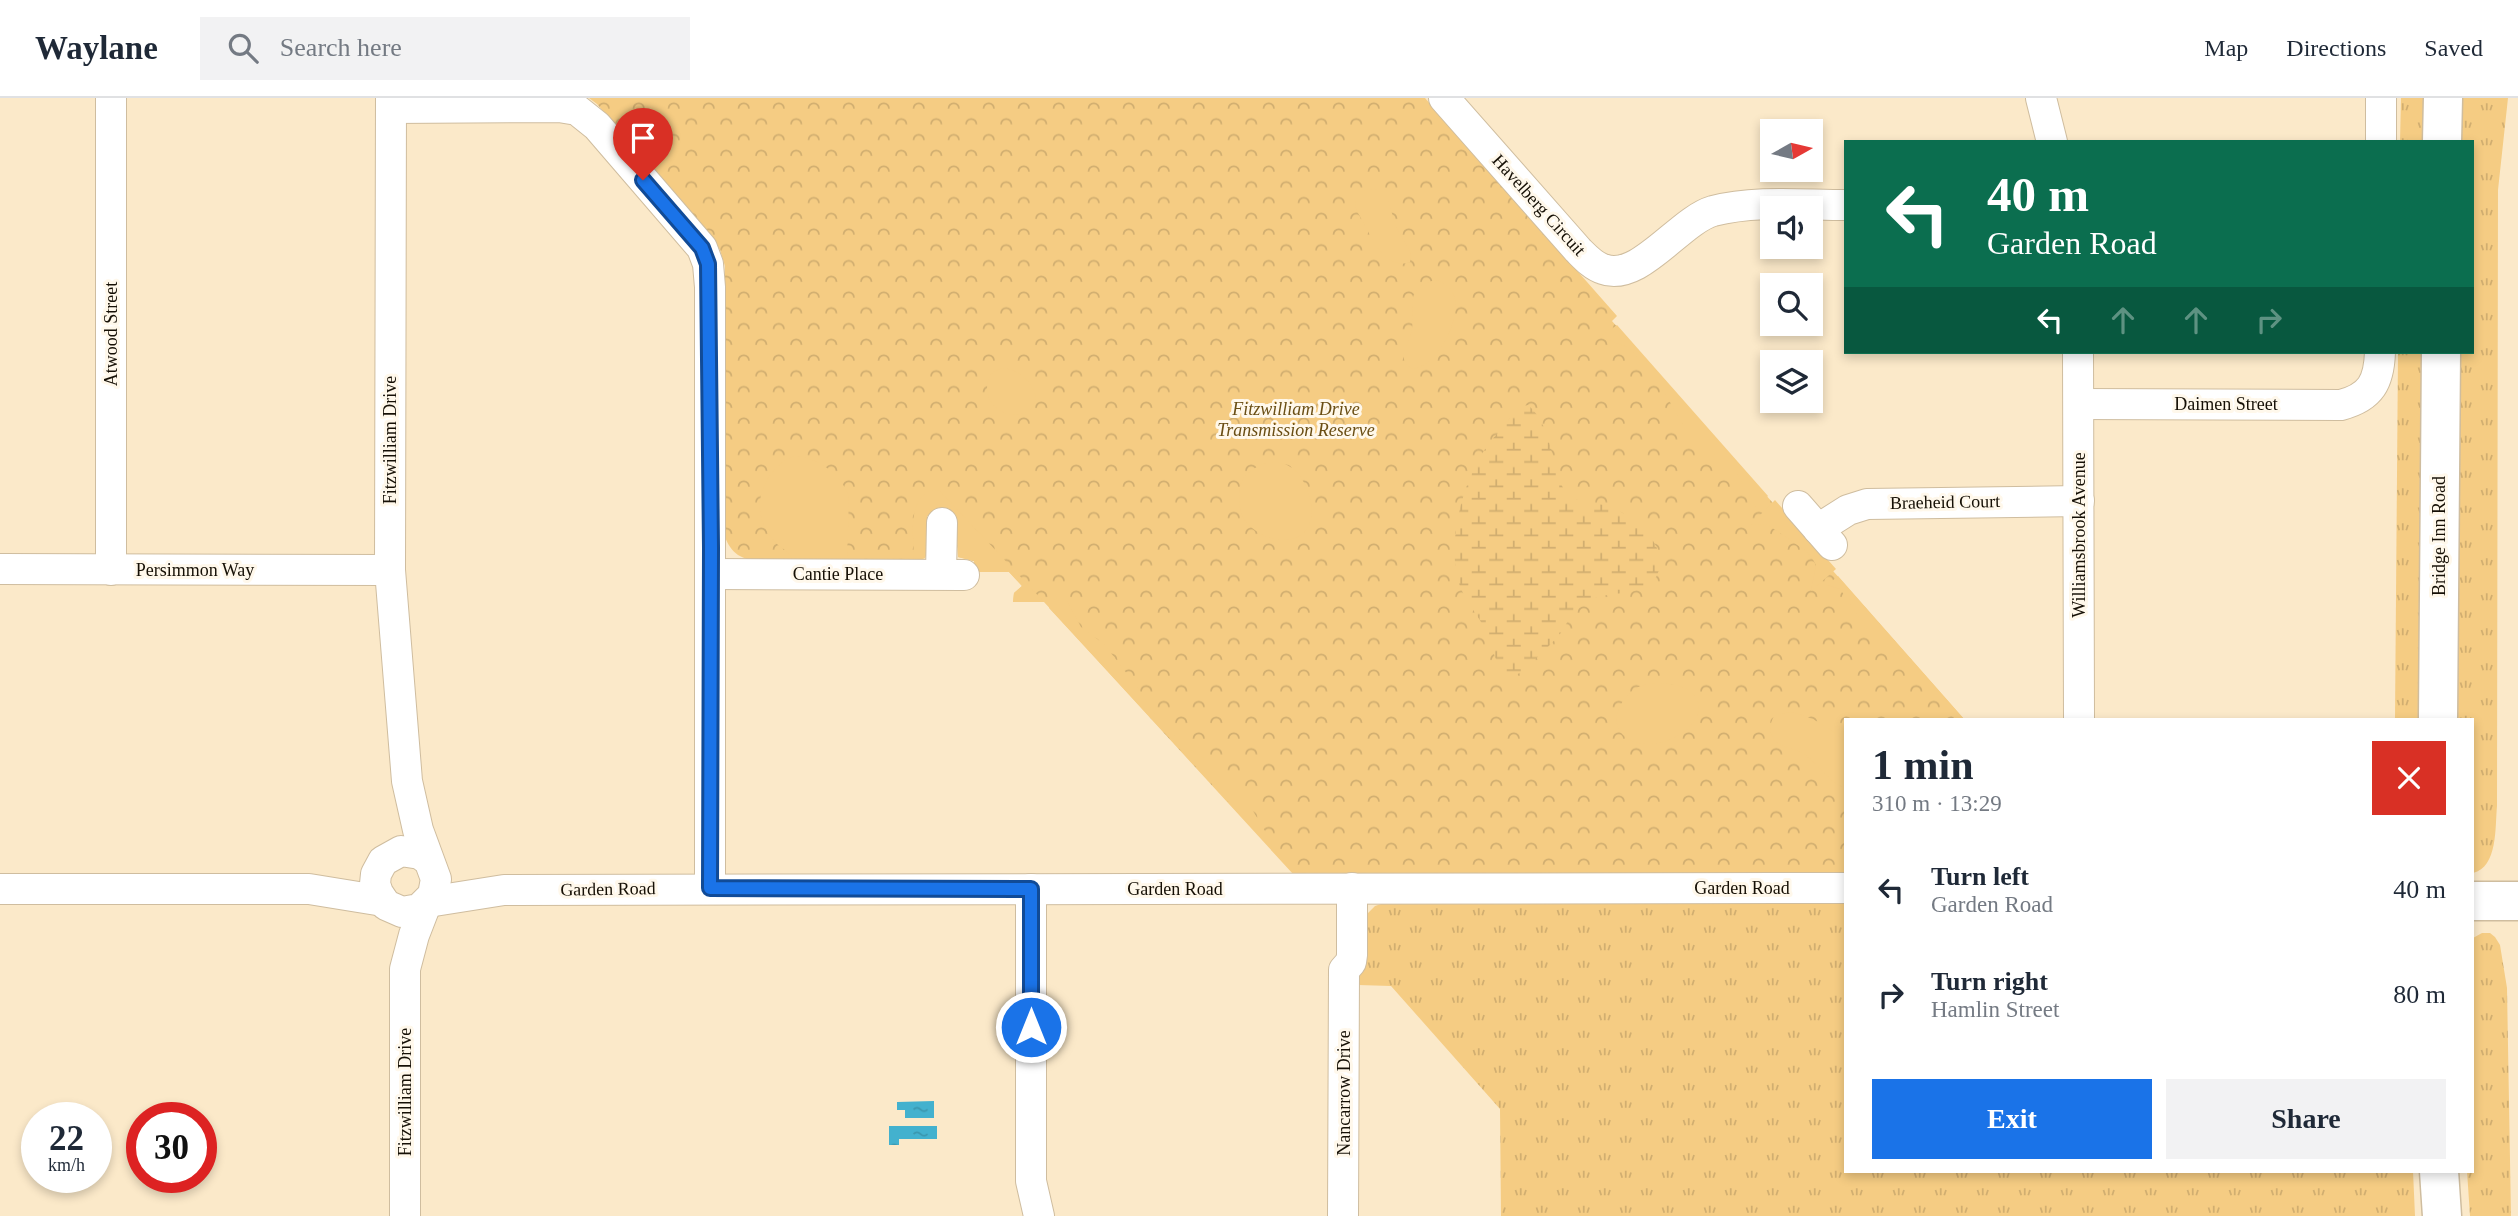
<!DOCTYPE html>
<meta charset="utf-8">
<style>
body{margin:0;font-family:"Times New Roman",serif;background:#f2f2f3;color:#1f2937;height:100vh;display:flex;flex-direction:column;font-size:26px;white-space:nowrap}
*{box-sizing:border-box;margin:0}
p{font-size:23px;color:#747a83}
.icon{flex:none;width:38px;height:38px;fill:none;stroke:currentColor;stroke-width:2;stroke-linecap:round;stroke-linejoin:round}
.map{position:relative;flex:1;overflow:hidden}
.details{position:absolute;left:1844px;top:620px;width:630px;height:455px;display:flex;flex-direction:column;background:#fff;border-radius:0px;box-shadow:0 4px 10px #0003}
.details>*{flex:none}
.hud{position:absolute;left:1844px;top:42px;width:630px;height:214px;border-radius:0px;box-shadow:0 4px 10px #0003;background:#0b6e4f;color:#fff;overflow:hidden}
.needle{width:46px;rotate:82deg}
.controls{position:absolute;left:1760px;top:21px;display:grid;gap:14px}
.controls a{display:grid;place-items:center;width:63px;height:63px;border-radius:0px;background:#fff;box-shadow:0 4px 10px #0003;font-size:35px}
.speed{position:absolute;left:21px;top:1004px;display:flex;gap:14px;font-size:35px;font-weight:700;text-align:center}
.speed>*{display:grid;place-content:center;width:91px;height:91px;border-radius:50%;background:#fff;box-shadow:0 4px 10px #0003;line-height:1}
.speed small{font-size:18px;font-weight:400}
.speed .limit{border:10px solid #d22;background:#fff;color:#111}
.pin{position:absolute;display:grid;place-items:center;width:60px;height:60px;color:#fff;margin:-72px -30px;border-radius:50% 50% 50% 0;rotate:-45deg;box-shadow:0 0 7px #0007}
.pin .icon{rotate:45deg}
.me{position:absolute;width:77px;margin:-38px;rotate:0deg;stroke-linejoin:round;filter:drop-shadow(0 0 5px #0008)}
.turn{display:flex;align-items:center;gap:24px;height:147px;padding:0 28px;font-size:32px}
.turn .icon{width:91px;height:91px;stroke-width:2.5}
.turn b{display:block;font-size:49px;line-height:60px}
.lanes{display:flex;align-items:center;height:66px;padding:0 28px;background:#0003;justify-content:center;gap:35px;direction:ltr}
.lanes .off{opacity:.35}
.round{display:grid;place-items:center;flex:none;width:74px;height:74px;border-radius:0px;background:#f2f2f3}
.headline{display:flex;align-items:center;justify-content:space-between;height:119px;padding:0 28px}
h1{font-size:42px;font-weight:800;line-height:52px}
.cta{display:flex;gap:14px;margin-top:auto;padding:14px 28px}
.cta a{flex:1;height:80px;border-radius:0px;background:#1a73e8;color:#fff;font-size:28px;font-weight:800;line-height:80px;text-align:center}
.cta a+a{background:#f2f2f3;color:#1f2937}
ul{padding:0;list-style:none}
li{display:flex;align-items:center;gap:21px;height:105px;padding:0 28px}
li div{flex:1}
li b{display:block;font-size:26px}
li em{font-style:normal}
header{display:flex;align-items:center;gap:42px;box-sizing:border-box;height:98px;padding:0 35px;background:#fff;border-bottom:2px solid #e0e1e3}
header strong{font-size:33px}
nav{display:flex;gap:38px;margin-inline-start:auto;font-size:24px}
.search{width:490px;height:63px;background:#f2f2f3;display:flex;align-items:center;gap:18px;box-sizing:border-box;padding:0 24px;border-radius:0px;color:#747a83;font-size:26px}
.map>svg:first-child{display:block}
</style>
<header>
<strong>Waylane</strong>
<div class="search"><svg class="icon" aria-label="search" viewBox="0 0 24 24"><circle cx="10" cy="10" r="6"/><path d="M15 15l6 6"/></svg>Search here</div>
<nav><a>Map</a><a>Directions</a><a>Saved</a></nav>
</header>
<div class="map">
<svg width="2518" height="1118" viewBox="0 0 2518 1118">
<defs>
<pattern id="grass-tufts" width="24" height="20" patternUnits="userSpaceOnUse" patternTransform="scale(1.75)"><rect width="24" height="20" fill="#f5cc83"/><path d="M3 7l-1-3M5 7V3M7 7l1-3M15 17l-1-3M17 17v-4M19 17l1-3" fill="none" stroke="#d1ae70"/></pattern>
<pattern id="forest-crowns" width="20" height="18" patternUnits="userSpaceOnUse" patternTransform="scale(1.75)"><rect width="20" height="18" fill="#f5cc83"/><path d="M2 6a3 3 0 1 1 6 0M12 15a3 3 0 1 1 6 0" fill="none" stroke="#d1ae70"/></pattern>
<pattern id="wetland-marsh" width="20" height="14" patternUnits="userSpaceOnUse" patternTransform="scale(1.75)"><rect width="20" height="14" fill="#f5cc83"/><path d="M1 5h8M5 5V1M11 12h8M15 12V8" fill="none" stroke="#d1ae70"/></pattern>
<pattern id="water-ripples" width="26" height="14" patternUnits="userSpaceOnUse" patternTransform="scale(1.75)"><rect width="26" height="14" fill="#43b1ce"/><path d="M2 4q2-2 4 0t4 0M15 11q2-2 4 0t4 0" fill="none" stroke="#3a97af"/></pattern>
</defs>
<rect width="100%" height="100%" fill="#fbe9c9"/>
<g fill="url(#grass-tufts)">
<path d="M 2401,0 L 2430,0 L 2429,44 L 2400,44 Z"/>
<path d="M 2454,0 L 2508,0 L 2498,92 L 2497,708 C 2495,729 2498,769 2473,775 L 2473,621 L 2452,621 L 2453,254 L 2473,254 L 2473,44 L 2454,44 Z"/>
<path d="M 2398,254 L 2428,254 L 2425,621 L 2395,621 Z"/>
<path d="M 1846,804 L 1846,1073 L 2413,1073 L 2415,1118 L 1501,1118 L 1500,1011 L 1391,888 L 1358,887 L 1361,822 L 1375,808 L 1384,805 Z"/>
<path d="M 2482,835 L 2490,835 L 2495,839 L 2500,847 L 2507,890 L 2511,1118 L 2470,1118 L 2467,1073 L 2473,1073 L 2473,840 Z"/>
</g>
<path fill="url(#forest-crowns)" d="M 589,0 L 1425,0 L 1617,218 L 1612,223 L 1964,621 L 1846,621 L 1846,776 L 1293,776 L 1044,504 L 1013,504 L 1014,495 L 1022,488 L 1009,474 L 974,474 L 974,463 L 958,459 L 956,418 L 927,418 L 927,454 L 925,460 L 920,462 L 756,463 C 736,460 728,451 723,432 L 725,168 L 720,152 L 710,137 L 597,6 Z"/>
<path fill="url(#wetland-marsh)" d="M 1528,307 C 1556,330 1550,381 1569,397 C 1582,408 1601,404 1615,410 C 1624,415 1637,426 1645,433 C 1653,441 1661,454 1660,466 C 1656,507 1599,487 1577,509 C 1570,517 1566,528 1560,536 C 1546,552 1530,567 1513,580 L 1507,579 C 1495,566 1493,551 1487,535 C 1480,520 1469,508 1462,493 C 1442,449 1465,369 1497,336 C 1506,326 1515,310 1528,307 Z"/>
<g fill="#f5cc83">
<path d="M 1370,91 L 1377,92 L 1388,102 L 1396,129 L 1411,155 L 1410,164 C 1385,173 1372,140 1363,124 C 1359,116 1355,112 1355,103 L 1364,93 Z"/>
<path d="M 1435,182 C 1479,190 1443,269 1412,271 C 1394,258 1410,247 1412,232 C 1415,209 1403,190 1435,182 Z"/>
<path d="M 1617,227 L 1768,398 L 1756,409 L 1737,376 L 1685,331 L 1666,297 L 1633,254 L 1627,249 L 1600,239 Z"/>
<path d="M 1002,270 C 1019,271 1031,283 1036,299 C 1032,327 989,320 987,291 C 987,279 991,274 1002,270 Z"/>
<path d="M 796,358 C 819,360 842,377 849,399 L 847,462 L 792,462 C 790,454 784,452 778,447 C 759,428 754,405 767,382 C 773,372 784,360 796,358 Z"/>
<path d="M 1266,365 C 1273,365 1281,364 1287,367 C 1306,376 1318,411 1308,429 C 1294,453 1256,440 1244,421 C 1239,413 1239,403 1239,395 C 1240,378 1252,370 1266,365 Z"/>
<path d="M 932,392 L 940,393 L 1044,504 L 1013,504 L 1014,495 L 1022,488 L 1009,474 L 974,474 L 974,463 L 958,459 L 956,418 L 927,418 L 927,454 L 925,460 L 914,462 C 914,438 906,403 932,392 Z"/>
<path d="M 1775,402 L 1836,471 L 1811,493 L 1816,467 L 1812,460 L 1806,453 L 1768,427 L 1751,426 Z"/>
<path d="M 1838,478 L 1964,621 L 1955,621 L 1894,556 L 1867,531 L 1840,491 L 1827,487 Z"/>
<path d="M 1059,499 L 1067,503 L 1081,529 L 1104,546 L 1138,590 L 1154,615 L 1175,638 L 1189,651 L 1206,661 L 1244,698 L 1271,743 L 1272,751 L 1049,510 L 1049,504 Z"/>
<path d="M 1660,585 C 1669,586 1684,587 1691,594 C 1722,622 1654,665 1623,637 C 1609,623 1620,601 1635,591 C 1642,586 1652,585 1660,585 Z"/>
<path d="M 1789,614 C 1812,618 1830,629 1846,645 L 1846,690 C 1829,686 1818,664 1802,655 C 1793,650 1778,650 1773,640 C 1769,633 1770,625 1774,618 Z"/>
</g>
<g fill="url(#water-ripples)">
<path d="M 934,1003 L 934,1020 L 905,1020 L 905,1012 L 897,1012 L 897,1004 Z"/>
<path d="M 889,1028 L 937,1028 L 937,1041 L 899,1041 L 899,1047 L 889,1047 Z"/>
</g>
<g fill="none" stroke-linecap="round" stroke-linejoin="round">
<defs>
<g id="minor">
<path d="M 111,0 L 111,472"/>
<path d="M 391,0 L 390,472 L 407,683 L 418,732 L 436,781 L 433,797 L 419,811 L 402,814 L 386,807 L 378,795 L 375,786 L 376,776 L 383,763 L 401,753 L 420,756 L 428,762"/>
<path d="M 1444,0 L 1578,152 C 1585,159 1593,168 1603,171 C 1639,185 1679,123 1713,113 C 1755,102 1803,107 1846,107"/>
<path d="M 2041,0 L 2052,44"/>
<path d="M 391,10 L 559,9 L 577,12 L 597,28 L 702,150 L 708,166 L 710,189 L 710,790"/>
<path d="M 2381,44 L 2381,0"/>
<path d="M 2078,254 L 2079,621"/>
<path d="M 2079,306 L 2341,307 C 2371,299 2379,284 2380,254"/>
<path d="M 1798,408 L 1832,447"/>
<path d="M 1818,431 L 1848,412 L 1867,406 L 2079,403"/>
<path d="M 0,471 L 390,472"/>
<path d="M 711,476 L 964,477"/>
<path d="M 941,476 L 942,425"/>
<path d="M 0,791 L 309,791 L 383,803"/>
<path d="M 1031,791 L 1031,1083 L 1039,1118"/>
<path d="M 428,804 L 504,792 L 1846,790"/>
<path d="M 405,1118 L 405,871 L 414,837 L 426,806"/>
<path d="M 1343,1118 L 1344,872 L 1351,864 L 1352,857 L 1352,790"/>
</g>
<g id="primary">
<path d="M 2442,44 L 2443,0"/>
<path d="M 2438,621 L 2441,254"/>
<path d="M 2473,803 L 2518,803"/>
<path d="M 2439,1073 L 2442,1118"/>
</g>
</defs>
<use href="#minor" stroke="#cfbd9f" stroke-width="32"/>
<use href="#primary" stroke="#cfbd9f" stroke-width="41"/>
<use href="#minor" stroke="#fff" stroke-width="30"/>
<use href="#primary" stroke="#fff" stroke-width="38"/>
</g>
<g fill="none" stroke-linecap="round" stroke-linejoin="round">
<defs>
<path id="route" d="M 643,82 L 702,150 L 708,166 L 711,450 L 710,790 L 1031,791 L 1031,929"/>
</defs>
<use href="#route" stroke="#114b97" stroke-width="18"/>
<use href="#route" stroke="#1a73e8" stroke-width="12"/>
</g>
<g text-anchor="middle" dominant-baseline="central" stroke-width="6" stroke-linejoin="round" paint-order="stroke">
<g font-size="18" fill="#150f05" stroke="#fff8eb">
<text transform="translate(1539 107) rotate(48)">Havelberg Circuit</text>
<text transform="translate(111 236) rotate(-90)">Atwood Street</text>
<text x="2226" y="306">Daimen Street</text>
<text transform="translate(390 342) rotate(-90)">Fitzwilliam Drive</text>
<text transform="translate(1945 404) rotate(-1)">Braeheid Court</text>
<text transform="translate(2079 437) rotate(-90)">Williamsbrook Avenue</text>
<text transform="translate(2439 438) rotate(-90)">Bridge Inn Road</text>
<text x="195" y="472">Persimmon Way</text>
<text x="838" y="476">Cantie Place</text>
<text x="1742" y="790">Garden Road</text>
<text transform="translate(608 791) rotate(-1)">Garden Road</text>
<text x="1175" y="791">Garden Road</text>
<text transform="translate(405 994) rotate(-90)">Fitzwilliam Drive</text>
<text transform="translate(1344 995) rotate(-90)">Nancarrow Drive</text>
</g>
<g font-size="18" font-style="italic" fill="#6a4e14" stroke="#fff8eb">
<text x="1296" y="311">Fitzwilliam Drive<tspan x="1296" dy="21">Transmission Reserve</tspan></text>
</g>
</g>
</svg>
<div class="controls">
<a><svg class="needle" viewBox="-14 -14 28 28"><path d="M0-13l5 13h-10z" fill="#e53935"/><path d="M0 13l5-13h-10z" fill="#747a83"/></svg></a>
<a><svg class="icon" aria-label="sound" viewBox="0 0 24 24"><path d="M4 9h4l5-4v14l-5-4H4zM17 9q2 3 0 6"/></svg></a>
<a><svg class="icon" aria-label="search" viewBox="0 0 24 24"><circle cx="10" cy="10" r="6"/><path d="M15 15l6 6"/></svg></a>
<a><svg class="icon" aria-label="layers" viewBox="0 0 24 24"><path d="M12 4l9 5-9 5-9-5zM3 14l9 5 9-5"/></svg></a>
</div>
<div class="speed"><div>22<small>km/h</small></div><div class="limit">30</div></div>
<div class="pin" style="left:643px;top:82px;background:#d93025"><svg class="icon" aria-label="arrive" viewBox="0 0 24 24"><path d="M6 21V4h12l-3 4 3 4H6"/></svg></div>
<svg class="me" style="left:1031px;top:929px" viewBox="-20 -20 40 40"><circle r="17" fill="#1a73e8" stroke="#fff" stroke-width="3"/><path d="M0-11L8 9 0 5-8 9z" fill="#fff"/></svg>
<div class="hud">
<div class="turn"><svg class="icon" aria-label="left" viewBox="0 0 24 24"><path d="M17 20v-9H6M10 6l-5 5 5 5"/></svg><div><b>40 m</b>Garden Road</div></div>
<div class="lanes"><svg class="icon" aria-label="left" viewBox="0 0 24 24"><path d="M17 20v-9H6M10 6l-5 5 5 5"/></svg><svg class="icon off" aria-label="ahead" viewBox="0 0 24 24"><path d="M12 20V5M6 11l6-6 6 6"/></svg><svg class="icon off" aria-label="ahead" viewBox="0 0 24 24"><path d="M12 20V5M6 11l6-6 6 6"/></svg><svg class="icon off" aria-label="right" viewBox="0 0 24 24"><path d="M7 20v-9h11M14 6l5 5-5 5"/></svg></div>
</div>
<section class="details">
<div class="headline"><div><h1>1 min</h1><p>310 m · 13:29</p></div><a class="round" style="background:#d93025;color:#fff"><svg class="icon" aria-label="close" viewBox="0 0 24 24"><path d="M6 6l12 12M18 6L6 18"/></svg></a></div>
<ul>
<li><svg class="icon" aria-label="left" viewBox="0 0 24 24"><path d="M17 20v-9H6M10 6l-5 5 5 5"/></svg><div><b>Turn left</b><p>Garden Road</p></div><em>40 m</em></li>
<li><svg class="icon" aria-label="right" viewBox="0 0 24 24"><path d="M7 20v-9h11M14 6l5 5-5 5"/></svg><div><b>Turn right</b><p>Hamlin Street</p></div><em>80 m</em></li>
</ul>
<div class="cta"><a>Exit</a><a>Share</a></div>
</section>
</div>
